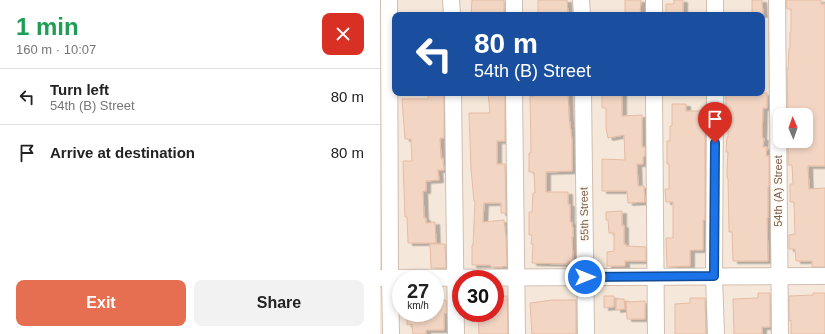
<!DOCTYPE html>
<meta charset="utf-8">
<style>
body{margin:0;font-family:Arial,sans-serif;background:#f2f2f2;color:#222;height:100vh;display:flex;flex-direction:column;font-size:15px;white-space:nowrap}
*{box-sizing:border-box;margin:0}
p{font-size:13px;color:#767676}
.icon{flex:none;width:22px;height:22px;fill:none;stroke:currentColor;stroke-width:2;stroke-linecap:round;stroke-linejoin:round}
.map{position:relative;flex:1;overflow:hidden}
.details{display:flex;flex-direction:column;background:#fff;width:380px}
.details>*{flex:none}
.guide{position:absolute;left:12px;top:12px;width:373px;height:84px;border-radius:8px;box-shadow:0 2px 6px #0003;background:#1a4fa0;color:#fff;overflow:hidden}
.needle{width:26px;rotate:358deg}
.buttons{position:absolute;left:393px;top:108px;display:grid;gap:8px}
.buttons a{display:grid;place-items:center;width:40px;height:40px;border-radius:8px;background:#fff;box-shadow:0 2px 6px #0003;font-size:20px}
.speed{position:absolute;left:12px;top:270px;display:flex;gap:8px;font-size:20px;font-weight:700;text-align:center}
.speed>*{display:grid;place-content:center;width:52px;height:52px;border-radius:50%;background:#fff;box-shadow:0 2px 6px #0003;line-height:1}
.speed small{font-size:10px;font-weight:400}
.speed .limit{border:6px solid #d22;background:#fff;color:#111}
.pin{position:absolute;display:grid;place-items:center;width:34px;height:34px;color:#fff;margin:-41px -17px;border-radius:50% 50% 50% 0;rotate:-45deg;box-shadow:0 0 4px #0007}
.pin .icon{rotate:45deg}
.me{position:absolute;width:44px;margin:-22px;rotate:90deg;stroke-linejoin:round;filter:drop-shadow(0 0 3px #0008)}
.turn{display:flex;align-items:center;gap:14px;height:84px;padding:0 16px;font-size:18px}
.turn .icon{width:52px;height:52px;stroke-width:2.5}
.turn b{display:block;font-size:28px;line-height:34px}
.round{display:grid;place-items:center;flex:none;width:42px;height:42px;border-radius:8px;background:#f2f2f2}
.overview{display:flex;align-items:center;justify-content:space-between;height:68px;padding:0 16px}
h1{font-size:24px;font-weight:700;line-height:30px;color:#1e9e55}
.action{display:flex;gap:8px;margin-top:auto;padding:8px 16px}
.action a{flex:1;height:46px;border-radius:8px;background:#e76f51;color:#fff;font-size:16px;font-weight:700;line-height:46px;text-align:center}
.action a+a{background:#f2f2f2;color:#222}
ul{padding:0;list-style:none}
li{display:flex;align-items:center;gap:12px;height:56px;padding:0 16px;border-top:1px solid #e0e0e0}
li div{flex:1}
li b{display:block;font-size:15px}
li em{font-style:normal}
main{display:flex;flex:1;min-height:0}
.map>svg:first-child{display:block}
</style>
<main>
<section class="details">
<div class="overview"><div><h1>1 min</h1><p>160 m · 10:07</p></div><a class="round" style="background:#d93025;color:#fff"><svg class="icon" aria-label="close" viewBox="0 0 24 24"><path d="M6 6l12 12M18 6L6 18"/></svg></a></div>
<ul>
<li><svg class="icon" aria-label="left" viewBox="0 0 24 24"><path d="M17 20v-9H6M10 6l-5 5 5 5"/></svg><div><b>Turn left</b><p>54th (B) Street</p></div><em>80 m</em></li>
<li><svg class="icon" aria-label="arrive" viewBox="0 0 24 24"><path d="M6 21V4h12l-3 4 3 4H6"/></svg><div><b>Arrive at destination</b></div><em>80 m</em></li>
</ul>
<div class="action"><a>Exit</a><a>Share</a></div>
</section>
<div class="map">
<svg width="445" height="334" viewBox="0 0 445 334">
<defs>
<filter id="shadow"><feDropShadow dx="4.5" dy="2.5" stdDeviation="0" flood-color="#0004"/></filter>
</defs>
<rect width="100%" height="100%" fill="#fdf6ec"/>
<path fill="#f5e8da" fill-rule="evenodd" d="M 0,0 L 445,0 L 445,334 L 0,334 ZM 15,15 L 382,15 L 382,93 L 15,93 ZM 400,115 L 426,115 L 426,141 L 400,141 ZM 21,279 L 55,279 L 55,313 L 21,313 ZM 81,279 L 115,279 L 115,313 L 81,313 Z"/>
<g fill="#f3d5c3" stroke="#e6bba3" filter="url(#shadow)">
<path d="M 92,0 L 124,0 L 124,13 L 91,15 Z"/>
<path d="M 158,0 L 187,0 L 188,15 L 170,15 L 170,13 L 158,13 Z"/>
<path d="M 245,0 L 261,0 L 260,13 L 245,13 Z"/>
<path d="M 294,0 L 303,0 L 303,15 L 286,15 L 286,4 L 294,4 Z"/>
<path d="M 372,0 L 382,0 L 383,15 L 372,15 Z"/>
<path d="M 406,0 L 441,0 L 441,4 L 445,4 L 445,166 L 428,166 L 429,189 L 445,188 L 445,267 L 432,267 L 432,261 L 416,261 L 415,249 L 409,249 L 409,235 L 415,234 L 414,202 L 410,202 L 410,184 L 413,184 L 412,165 L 408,165 L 408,141 L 426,141 L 426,115 L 408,115 L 407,69 L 408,69 L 409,48 L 410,48 L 410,32 L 411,32 L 411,9 L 407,9 Z"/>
<path d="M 48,93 L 64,93 L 64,138 L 60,138 L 61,159 L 63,158 L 64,170 L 58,170 L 59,180 L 46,181 L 46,191 L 43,191 L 44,218 L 46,218 L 46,223 L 55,222 L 56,243 L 28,243 L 27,217 L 25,217 L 23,161 L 32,161 L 31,139 L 25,139 L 22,99 L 48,99 Z"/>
<path d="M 108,93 L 125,93 L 125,141 L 117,141 L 117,164 L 125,164 L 126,213 L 121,213 L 121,203 L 104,203 L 103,222 L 124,220 L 126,238 L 127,266 L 120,267 L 111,267 L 110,265 L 92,265 L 92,245 L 93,245 L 95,201 L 94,201 L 91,169 L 89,113 L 110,113 Z"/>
<path d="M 155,93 L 188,93 L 189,117 L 192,140 L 192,171 L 166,172 L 166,192 L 188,192 L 188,204 L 190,204 L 190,222 L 192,222 L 192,227 L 193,227 L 193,237 L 192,237 L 193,262 L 188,262 L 188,264 L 152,263 L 153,244 L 151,244 L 152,235 L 149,235 L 149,212 L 152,212 L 153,193 L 155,193 L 154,172 L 149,172 L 149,153 L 151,153 L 150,96 L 155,96 Z"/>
<path d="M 222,93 L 242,93 L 242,116 L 262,115 L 262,147 L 265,147 L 265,156 L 263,157 L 263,164 L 257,164 L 258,186 L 264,186 L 265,202 L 248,203 L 247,191 L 222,191 L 222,159 L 245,160 L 244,135 L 228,138 L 226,128 L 226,108 L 222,108 Z"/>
<path d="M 346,93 L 387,93 L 387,108 L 383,108 L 382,138 L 384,138 L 383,147 L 387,147 L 386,156 L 389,156 L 389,187 L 388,187 L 388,218 L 387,218 L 388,261 L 353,261 L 352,232 L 349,232 L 348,178 L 347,178 L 347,168 L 348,152 L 346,152 L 347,137 L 348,137 L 348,107 L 346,107 Z"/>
<path d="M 292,104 L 306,104 L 306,111 L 325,111 L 325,220 L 323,220 L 323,250 L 310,250 L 310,266 L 287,267 L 286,238 L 293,238 L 293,202 L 286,202 L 285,189 L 289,189 L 289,164 L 287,164 L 287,141 L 290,141 L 290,126 L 292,126 Z"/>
<path d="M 242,211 L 242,226 L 244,225 L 244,244 L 246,244 L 246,246 L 266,247 L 266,261 L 245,261 L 245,266 L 227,266 L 227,252 L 234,251 L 234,233 L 229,233 L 228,220 L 226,220 L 226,212 Z"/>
<path d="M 50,244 L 65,244 L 66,268 L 51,268 Z"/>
<path d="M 378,293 L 390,293 L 390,327 L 382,327 L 382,334 L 354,334 L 353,299 L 378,298 Z"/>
<path d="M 433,293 L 445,293 L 445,334 L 411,334 L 411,320 L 409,321 L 409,296 L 433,295 Z"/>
<path d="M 119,296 L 127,296 L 128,334 L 99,334 L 98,313 L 115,313 L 115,300 L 120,300 Z"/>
<path d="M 224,296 L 234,296 L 234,307 L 224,308 Z"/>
<path d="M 310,298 L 325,298 L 326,334 L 295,334 L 295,304 L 310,303 Z"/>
<path d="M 236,299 L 244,299 L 245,309 L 236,310 Z"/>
<path d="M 66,300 L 66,313 L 64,313 L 64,330 L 46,330 L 46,334 L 33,334 L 32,324 L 27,325 L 27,313 L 55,313 L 55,301 Z"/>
<path d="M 172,300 L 196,300 L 196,334 L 152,334 L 150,303 Z"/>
<path d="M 265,301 L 265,319 L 247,319 L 246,302 Z"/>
</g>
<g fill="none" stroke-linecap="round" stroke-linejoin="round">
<defs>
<g id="minor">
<path d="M 9,0 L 10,278 L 11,334"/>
<path d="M 71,0 L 72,15"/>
<path d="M 134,0 L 134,15"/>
<path d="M 201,0 L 202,15"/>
<path d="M 274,0 L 274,15"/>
<path d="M 335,0 L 335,15"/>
<path d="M 397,0 L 400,334"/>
<path d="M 73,93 L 76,334"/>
<path d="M 134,93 L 137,334"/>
<path d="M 203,93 L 206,334"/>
<path d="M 274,93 L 276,334"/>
<path d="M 335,93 L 334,276 L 336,334"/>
<path d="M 0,278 L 445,276"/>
</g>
</defs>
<use href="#minor" stroke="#d1beb0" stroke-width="18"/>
<use href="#minor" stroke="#fff" stroke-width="16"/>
</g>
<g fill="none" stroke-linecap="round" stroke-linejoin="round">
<defs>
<path id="route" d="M 205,277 L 334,276 L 335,143"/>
</defs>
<use href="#route" stroke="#114b97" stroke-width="10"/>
<use href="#route" stroke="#1a73e8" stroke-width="7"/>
</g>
<g text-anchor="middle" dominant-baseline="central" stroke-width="3.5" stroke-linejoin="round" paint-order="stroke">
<g font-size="11" fill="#7a5c4d" stroke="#fffaf3">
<text transform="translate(398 191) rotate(-90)">54th (A) Street</text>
<text transform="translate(204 214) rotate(-91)">55th Street</text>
</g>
</g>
</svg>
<div class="buttons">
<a><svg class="needle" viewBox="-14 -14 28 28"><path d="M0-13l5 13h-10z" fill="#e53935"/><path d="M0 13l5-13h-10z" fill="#767676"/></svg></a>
</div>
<div class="speed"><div>27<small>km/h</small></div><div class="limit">30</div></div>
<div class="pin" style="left:335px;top:143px;background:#d93025"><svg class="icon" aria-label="arrive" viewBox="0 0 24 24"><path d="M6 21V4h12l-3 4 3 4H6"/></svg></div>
<svg class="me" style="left:205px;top:277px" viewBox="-20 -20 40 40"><circle r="17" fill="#1a73e8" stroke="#fff" stroke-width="3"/><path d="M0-11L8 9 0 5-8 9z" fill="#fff"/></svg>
<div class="guide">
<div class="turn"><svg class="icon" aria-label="left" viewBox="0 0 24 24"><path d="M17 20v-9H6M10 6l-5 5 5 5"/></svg><div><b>80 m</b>54th (B) Street</div></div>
</div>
</div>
</main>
